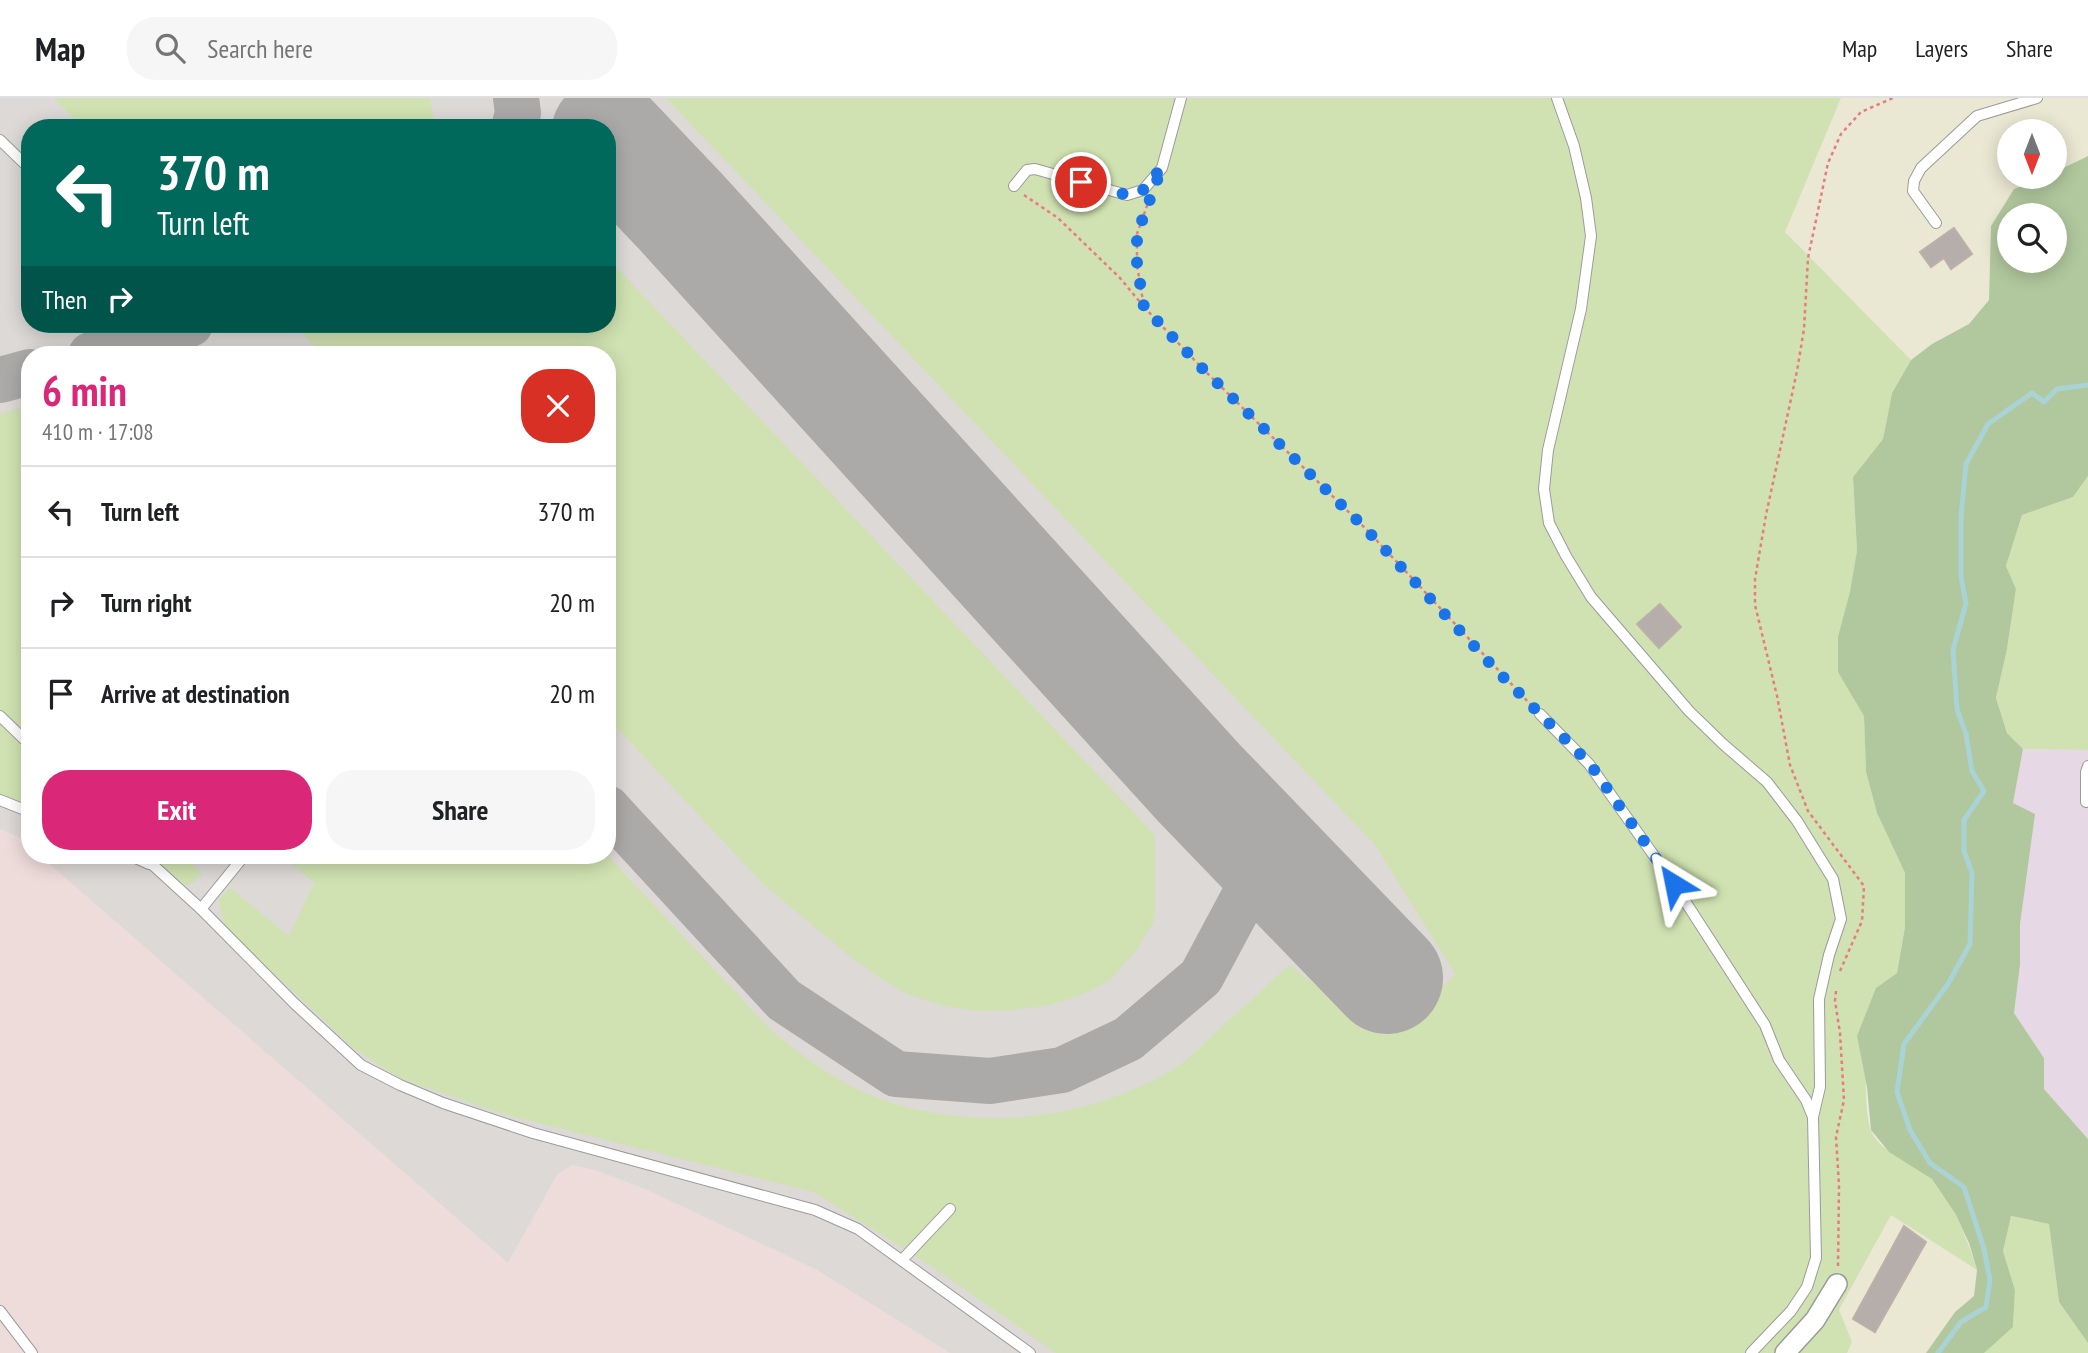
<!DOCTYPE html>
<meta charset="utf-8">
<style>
body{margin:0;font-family:"PT Sans Narrow",sans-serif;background:#f6f6f6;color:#202124;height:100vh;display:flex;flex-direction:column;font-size:26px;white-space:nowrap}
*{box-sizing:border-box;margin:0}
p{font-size:23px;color:#757577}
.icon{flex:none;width:38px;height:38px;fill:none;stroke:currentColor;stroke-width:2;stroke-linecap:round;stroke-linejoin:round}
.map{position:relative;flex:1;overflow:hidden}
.panel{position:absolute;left:21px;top:248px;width:595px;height:518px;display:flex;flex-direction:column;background:#fff;border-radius:28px;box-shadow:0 4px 18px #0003}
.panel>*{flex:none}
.top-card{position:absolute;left:21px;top:21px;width:595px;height:214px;border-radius:28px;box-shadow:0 4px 18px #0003;background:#00695c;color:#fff;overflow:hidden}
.needle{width:46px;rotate:180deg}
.controls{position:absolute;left:1997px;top:21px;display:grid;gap:14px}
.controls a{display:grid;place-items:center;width:70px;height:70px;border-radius:50%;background:#fff;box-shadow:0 4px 18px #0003;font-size:35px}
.pin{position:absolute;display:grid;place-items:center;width:60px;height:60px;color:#fff;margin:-30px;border:4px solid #fff;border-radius:50%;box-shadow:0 2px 7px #0007}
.me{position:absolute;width:77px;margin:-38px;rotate:325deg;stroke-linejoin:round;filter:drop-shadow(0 0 5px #0008)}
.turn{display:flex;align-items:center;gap:24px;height:147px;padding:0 21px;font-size:32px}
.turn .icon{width:91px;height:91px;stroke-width:2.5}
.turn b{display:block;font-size:49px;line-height:60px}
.then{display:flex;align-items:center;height:66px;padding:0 21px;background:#0003;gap:14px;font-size:26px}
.round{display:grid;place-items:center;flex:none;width:74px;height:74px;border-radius:28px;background:#f6f6f6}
.summary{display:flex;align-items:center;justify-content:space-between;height:119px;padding:0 21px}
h1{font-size:42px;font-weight:800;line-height:52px;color:#db2777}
.cta{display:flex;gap:14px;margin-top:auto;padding:14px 21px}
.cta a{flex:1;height:80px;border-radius:28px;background:#db2777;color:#fff;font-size:28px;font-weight:800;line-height:80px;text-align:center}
.cta a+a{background:#f6f6f6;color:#202124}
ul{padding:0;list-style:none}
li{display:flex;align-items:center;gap:21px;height:91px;padding:0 21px;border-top:2px solid #e0e0e0}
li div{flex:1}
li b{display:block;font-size:26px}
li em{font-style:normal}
header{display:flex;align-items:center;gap:42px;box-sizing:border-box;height:98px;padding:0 35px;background:#fff;border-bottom:2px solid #e0e0e0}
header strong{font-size:33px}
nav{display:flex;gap:38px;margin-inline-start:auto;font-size:24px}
.search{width:490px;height:63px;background:#f6f6f6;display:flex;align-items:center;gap:18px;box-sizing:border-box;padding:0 24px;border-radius:28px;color:#757577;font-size:26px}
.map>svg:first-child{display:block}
</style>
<header>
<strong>Map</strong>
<div class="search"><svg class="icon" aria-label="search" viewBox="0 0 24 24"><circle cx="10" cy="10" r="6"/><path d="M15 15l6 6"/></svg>Search here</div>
<nav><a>Map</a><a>Layers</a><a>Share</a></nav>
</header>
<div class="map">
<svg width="2088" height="1255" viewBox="0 0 2088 1255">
<rect width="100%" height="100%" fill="#ede9e5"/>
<path fill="#e6d8e5" d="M 2023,651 L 2088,652 L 2088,1041 L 2044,991 L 2044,960 L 2014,915 L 2020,867 L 2020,826 L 2013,705 Z"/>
<path fill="#eedcda" d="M 0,731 L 19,739 L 30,748 L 30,758 L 40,758 L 508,1165 L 557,1077 L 572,1067 L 598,1073 L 647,1092 L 817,1172 L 950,1255 L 0,1255 Z"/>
<path fill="#dcd9d6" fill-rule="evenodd" d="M 0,0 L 1574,0 L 1766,1255 L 950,1255 L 817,1172 L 647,1092 L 598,1073 L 572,1067 L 557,1077 L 508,1165 L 40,758 L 607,758 L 607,257 L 30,257 L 30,748 L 19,739 L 0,731 ZM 30,30 L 607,30 L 607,226 L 30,226 Z"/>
<g fill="#eae8d2">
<path d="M 1841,0 L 2088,0 L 2088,58 L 2060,72 L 2055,74 L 2054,33 L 2009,33 L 2009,79 L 2043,79 L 2014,91 L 1991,128 L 1989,202 L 1969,226 L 1932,246 L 1911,262 L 1784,134 Z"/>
<path d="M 1891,1117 L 1977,1172 L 1974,1198 L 1955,1214 L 1926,1255 L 1847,1255 L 1852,1244 L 1839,1213 Z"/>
</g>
<g fill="#d0e2b1">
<path d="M 53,0 L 430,0 L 435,30 L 84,30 Z"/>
<path d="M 666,0 L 1841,0 L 1785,134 L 1911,262 L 1892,295 L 1883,341 L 1853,379 L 1857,453 L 1839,574 L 1864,618 L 1866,674 L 1877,715 L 1905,775 L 1905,829 L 1897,875 L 1876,890 C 1872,930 1860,993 1870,1030 C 1878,1055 1914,1065 1932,1081 C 1952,1099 1969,1146 1977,1172 L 1891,1117 L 1839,1212 L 1852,1244 L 1847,1255 L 1056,1255 L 931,1168 L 814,1094 L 503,1016 L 401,981 L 353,950 L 226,830 L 218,802 L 230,790 L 289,838 L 314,785 L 283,758 L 607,757 L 772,933 C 799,955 827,977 859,992 C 959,1038 1088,1026 1180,967 C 1192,958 1204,945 1215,935 C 1240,912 1265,890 1289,867 L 1385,938 L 1456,877 L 1375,747 Z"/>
<path d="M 607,163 L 618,171 L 1155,737 L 1155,821 L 1136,853 L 1109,883 L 1079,898 L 1046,908 L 1012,912 L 975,913 L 941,907 L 907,896 L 876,877 L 847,856 L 763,786 L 607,619 L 607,257 L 324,257 L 296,230 L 310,226 L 607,226 Z"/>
<path d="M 30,307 L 30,719 L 0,706 L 0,316 Z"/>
<path d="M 2088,378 L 2088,652 L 2023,651 L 2007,635 L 1996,600 L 2007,551 L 2016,491 L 2006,468 L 2022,417 L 2073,399 Z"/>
<path d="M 118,758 L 185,758 L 202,776 L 188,788 Z"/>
<path d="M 2010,1118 L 2049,1126 L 2059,1204 L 2088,1245 L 2088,1255 L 1984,1255 L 2013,1228 L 2015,1192 L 2003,1153 Z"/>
</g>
<path fill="#b1c89e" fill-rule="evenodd" d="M 2088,58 L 2088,378 L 2073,399 L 2022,417 L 2006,468 L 2016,491 L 2007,551 L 1996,600 L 2007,635 L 2023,651 L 2013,705 L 2035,716 L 2020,826 L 2020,867 L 2014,915 L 2044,960 L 2044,991 L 2088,1041 L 2088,1245 L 2059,1204 L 2049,1126 L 2011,1118 L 2003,1153 L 2015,1192 L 2013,1229 L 1984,1255 L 1926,1255 L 1955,1214 L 1974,1198 L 1977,1172 L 1969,1145 L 1955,1115 L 1932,1081 L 1889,1054 L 1871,1032 L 1867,989 L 1857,938 L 1876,890 L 1897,875 L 1905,829 L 1905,775 L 1877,715 L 1866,674 L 1864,618 L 1838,574 L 1838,539 L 1850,494 L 1857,453 L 1853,379 L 1883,341 L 1892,295 L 1911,262 L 1932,246 L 1969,226 L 1989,202 L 1991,128 L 2014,91 L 2043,79 L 2054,79 L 2055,74 ZM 2009,117 L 2054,117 L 2054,163 L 2009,163 Z"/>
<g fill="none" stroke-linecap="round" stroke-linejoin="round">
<path stroke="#aad3d6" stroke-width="5" d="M 1938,1255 L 1961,1224 L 1986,1209 L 1990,1182 L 1984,1151 L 1964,1089 L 1930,1065 L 1910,1032 L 1897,994 L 1904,946 L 1948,886 L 1970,846 L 1972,775 L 1964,753 L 1964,722 L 1984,693 L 1972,673 L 1966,636 L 1957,611 L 1953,552 L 1966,505 L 1961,479 L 1961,419 L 1966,366 L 1988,326 L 2032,295 L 2044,304 L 2057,291 L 2088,287"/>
<g stroke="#acaaa8" stroke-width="46">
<path d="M 514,30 L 518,15 L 516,0"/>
<path d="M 607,84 L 633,89 L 682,115"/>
<path d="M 91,257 L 190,226"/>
<path d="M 0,282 L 30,274"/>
<path d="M 607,710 L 784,902 L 896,976 L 990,983 L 1062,972 L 1128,941 L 1201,879 L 1247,793 L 1238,750 L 1199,685"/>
</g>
<path stroke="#acaaa8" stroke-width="112" d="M 607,36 L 682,115 L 1199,685 L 1387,880"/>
</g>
<g fill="#b6aeab" stroke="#bdafa9" stroke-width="2">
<path d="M 1954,130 L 1972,156 L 1951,171 L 1944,160 L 1931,169 L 1920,154 Z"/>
<path d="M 1660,506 L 1681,529 L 1659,550 L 1637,526 Z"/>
<path d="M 1904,1128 L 1926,1144 L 1875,1234 L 1853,1221 Z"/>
</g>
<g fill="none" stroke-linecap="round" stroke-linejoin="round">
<defs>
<g id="service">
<path d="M 1557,0 L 1574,48 L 1586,100 L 1591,138 L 1581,211 L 1548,352 L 1544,391 L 1549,425 L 1566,458 L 1591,499 L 1689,613 L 1723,646 L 1767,684 L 1797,723 L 1833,781 L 1841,821 L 1829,857 L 1819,901 L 1820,989 L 1813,1019 L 1816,1160 L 1807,1189 L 1791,1213 L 1751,1255"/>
<path d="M 0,42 L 30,71"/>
<path d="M 1014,88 L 1027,72 L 1035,71 L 1127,97 L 1143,92 L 1162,70 L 1181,0"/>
<path d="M 1936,125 L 1913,93 L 1914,83 L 1921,70 L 1977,18 L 2037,0"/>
<path d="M 1540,616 L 1589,666 L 1674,786 L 1765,927 L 1779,962 L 1806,1002 L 1813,1019"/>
<path d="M 0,618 L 30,647"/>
<path d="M 0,702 L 30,714"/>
<path d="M 2086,704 L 2086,674 L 2088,668"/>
<path d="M 131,758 L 149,766"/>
<path d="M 143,758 L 201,811 L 295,906 L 361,967 L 400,987 L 443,1005 L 533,1035 L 815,1112 L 858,1131 L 1030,1255"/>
<path d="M 201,811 L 244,758"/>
<path d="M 902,1162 L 950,1111"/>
<path d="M 0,1213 L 32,1255"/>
</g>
<path id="minor" d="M 1785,1255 L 1815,1222 L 1837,1186"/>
</defs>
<use href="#service" stroke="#9b9b9b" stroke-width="12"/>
<use href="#minor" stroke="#9b9b9b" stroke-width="22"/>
<g stroke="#e97b80" stroke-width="2.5" stroke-dasharray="3.5 3.5" stroke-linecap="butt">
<path d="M 1024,97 L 1058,120 L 1120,180 L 1144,209 L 1137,167 L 1137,136 L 1148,105"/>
<path d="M 1144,209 L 1202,270 L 1365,430 L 1532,608"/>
<path d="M 1840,873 L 1862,823 L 1864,788 L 1808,713 L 1790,667 L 1777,598 L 1755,507 L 1755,481 L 1766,417 L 1797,273 L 1804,231 L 1808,160 L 1828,65 L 1841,36 L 1861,14 L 1893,0"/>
<path d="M 1836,893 L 1835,903 L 1840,935 L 1844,1002 L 1836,1039 L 1839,1087 L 1838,1168"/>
</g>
<use href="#service" stroke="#fff" stroke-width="10"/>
<use href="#minor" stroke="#fff" stroke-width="19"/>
</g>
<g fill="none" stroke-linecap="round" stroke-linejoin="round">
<path stroke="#1a73e8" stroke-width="12" stroke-dasharray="0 21.6" d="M 1081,84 L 1127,97 L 1143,92 L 1162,69 L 1137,136 L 1137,167 L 1144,209 L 1202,270 L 1365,430 L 1498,574 L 1590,666 L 1674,786"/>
</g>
</svg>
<div class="controls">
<a><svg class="needle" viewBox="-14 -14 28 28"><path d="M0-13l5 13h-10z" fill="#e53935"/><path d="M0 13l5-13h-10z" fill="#757577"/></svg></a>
<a><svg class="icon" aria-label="search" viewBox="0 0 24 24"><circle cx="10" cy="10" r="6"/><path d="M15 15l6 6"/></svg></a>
</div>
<div class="pin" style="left:1081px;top:84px;background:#d93025"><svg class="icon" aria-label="arrive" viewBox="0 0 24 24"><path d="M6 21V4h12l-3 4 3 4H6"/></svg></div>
<svg class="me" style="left:1674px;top:786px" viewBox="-20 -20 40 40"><path d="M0-17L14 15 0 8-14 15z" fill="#1a73e8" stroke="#fff" stroke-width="4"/></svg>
<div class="top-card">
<div class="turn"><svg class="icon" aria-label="left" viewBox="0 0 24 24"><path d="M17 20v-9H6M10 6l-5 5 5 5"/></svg><div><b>370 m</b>Turn left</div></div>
<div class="then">Then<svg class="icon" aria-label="right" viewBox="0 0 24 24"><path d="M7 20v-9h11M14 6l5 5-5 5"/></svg></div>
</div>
<section class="panel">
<div class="summary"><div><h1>6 min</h1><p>410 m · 17:08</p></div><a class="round" style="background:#d93025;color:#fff"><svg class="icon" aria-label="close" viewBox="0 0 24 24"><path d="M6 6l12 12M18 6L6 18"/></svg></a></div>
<ul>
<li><svg class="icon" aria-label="left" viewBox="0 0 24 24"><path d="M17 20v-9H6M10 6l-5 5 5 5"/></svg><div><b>Turn left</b></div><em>370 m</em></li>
<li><svg class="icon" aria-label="right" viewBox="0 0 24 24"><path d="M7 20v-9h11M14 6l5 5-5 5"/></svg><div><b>Turn right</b></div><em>20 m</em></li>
<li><svg class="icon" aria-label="arrive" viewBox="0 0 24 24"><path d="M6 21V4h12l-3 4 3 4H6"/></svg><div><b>Arrive at destination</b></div><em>20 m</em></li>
</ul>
<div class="cta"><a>Exit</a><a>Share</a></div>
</section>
</div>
